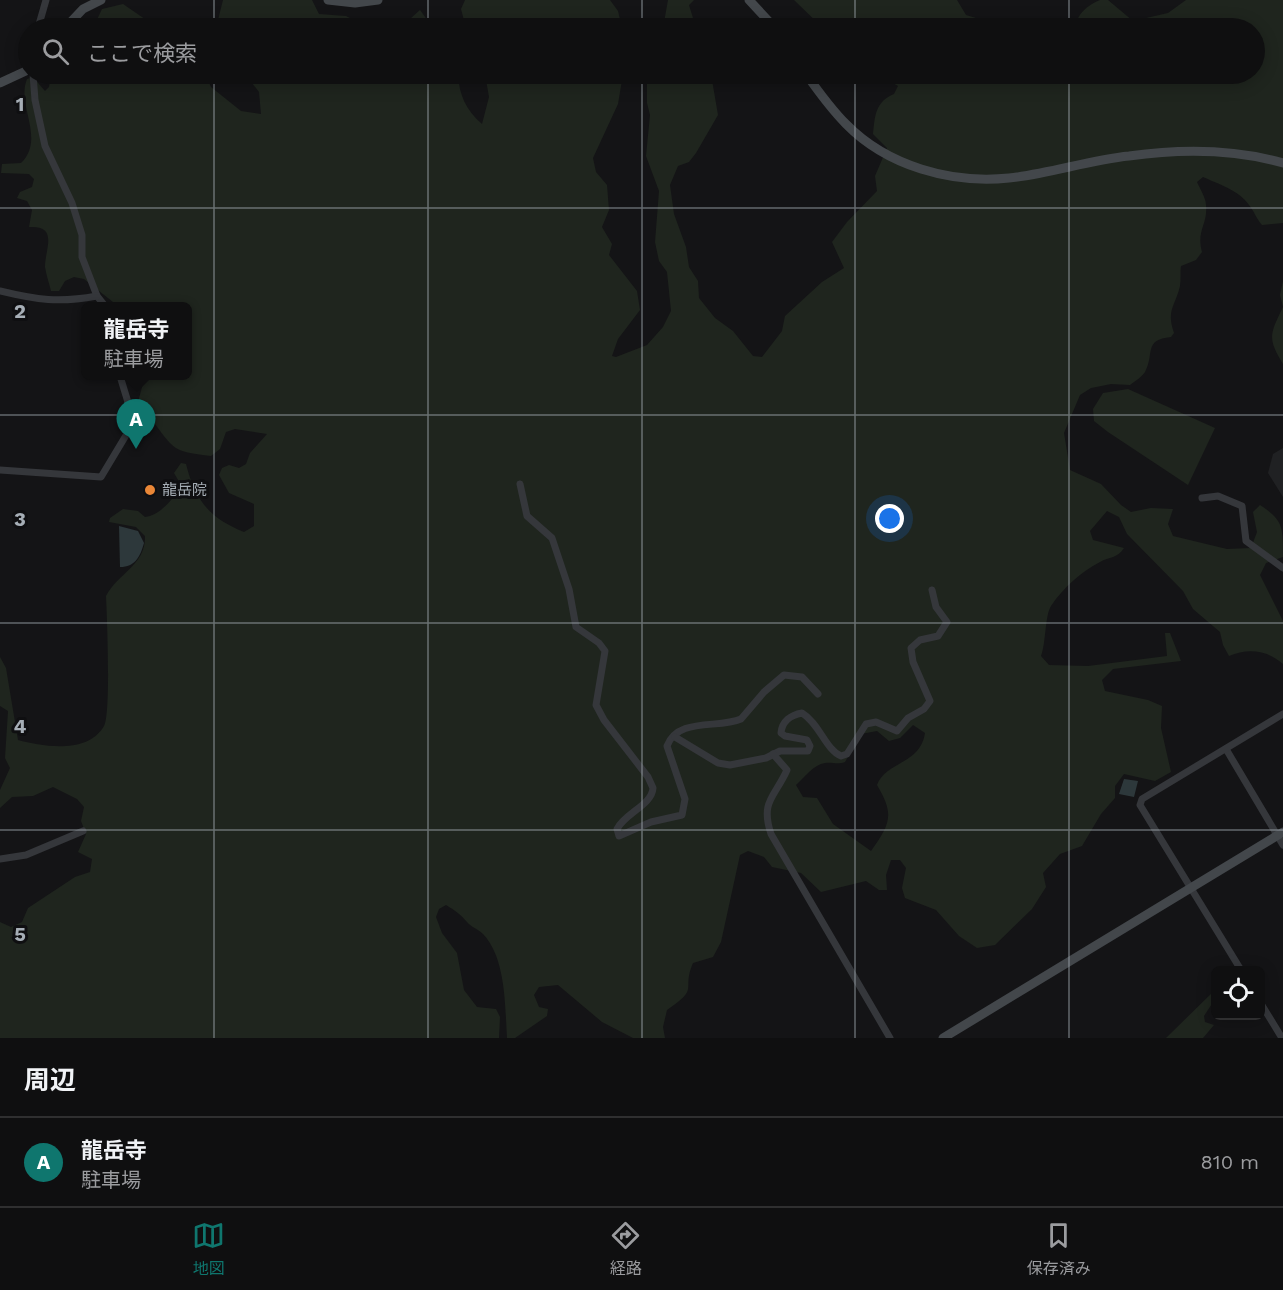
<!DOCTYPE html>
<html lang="ja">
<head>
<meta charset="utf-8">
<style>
  body { margin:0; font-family:"Work Sans","Noto Sans JP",sans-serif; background:#1d1d1e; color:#f1f3f6 }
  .controls { position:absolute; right:18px; bottom:18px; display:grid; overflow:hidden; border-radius:9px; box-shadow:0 3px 15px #0003 }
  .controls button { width:54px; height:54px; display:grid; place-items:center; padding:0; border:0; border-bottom:2px solid #2f2f30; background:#0f0f10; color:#f1f3f6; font:30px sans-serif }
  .you { position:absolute; left:890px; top:519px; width:21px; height:21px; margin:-15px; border:4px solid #fff; border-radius:50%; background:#1a73e8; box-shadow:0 0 0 9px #1a73e833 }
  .badge { display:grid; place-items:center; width:39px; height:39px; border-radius:50%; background:#0f766e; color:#fff; font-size:20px; font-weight:700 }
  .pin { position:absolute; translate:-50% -50px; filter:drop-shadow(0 2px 3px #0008) }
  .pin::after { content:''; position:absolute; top:32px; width:21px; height:18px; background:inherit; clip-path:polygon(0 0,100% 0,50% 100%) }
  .popup { position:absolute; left:81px; top:302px; width:111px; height:78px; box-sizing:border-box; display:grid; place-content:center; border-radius:9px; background:#0f0f10; filter:drop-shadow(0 2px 4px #0005); font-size:20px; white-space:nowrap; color:#9b9c9f }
  .popup b { font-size:22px; color:#f1f3f6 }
  .popup::after { content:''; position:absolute; left:50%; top:100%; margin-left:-12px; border:12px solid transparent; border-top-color:#0f0f10 }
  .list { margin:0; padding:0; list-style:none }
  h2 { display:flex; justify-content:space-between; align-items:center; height:78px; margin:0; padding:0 24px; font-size:26px }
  h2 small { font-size:20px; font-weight:400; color:#9b9c9f }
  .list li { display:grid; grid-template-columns:39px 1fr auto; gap:18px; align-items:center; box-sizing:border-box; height:90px; padding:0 24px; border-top:2px solid #2f2f30 }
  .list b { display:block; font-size:22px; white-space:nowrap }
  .list p { margin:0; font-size:20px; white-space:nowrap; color:#9b9c9f }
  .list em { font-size:20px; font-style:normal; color:#9b9c9f }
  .icon { flex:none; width:33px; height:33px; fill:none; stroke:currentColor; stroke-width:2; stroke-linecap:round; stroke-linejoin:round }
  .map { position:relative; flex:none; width:1283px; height:1038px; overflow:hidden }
  .search { position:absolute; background:#0f0f10; box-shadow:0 3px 15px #0003; left:18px; right:18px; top:18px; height:66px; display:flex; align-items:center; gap:15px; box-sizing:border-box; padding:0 21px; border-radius:33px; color:#9b9c9f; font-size:22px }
  .sheet { height:168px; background:#0f0f10 }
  nav { display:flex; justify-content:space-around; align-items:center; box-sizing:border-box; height:84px; border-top:2px solid #2f2f30; background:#0f0f10; font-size:16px; color:#9b9c9f }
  nav a { display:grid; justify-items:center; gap:3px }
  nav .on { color:#0f766e }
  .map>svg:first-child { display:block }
</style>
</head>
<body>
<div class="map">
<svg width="1283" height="1038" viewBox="0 0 1283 1038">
  <rect width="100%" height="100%" fill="#141416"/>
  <polygon fill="#202123" points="1283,448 1283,497 1268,473 1273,454"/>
  <g fill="#1f251e" fill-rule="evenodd">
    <polygon points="223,0 312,0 319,14 346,16 369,28 216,28"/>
    <polygon points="465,0 610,0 618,11 622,28 466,28 461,9"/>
    <polygon points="668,0 694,0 689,5 696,28 663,28"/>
    <polygon points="794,0 957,0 966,15 1009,28 823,28"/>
    <path d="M1100 0H1108L1133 21 1168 13 1186 0H1283V223L1262 225C1256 218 1254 211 1249 205 1239 190 1218 184 1203 177L1197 182C1200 189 1206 198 1206 205 1208 225 1196 230 1202 252L1196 260 1181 266C1180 272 1181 279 1180 286 1175 307 1166 310 1174 333L1171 337C1143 340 1155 353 1145 372 1142 377 1135 381 1130 385L1111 384 1091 388 1080 395 1064 433 1070 470 1101 484 1121 505 1131 512 1151 508 1173 509 1168 524 1173 536 1227 549 1251 548 1257 532 1253 512 1260 505C1283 520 1283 526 1283 557L1266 563 1260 575 1283 621V664C1267 650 1248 648 1229 656L1223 645 1220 632 1193 609 1183 591 1127 534 1119 517 1107 511 1090 531 1093 540 1124 548C1118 558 1109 557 1100 562 1081 572 1063 588 1051 606 1045 615 1046 643 1041 656L1049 665 1088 666 1167 656 1165 633H1170L1181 661 1113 669 1102 680 1105 691 1148 700 1162 706 1161 728 1171 772 1155 781 1124 774 1115 786V798L1101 814 1082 846 1060 854 1043 873 1046 887 1032 909 995 945 977 948 959 936 936 910 905 898 902 888 906 868 900 860H891L886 875 887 890H879L866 881 821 892 801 873 772 867 764 857 748 851 740 855 721 942 713 957 693 963C681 991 701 987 667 1010L663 1027 665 1038H633L602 1022 558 985 539 987 534 995 539 1007 548 1009 547 1016 515 1038H507C505 1006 506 958 483 934 478 929 471 927 467 922 460 914 456 911 446 905L439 909 436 917 442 933 457 953 464 990 477 1007 496 1009 500 1017 499 1038H0V922L11 927 22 922 28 908 75 877 90 872 92 859 78 852 86 834 81 821 84 807 77 799 53 787 33 796 12 797 0 808V790L10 768 5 758 8 711 0 706V657L6 668 18 740C44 747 88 754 104 726 111 714 107 616 106 596 118 573 146 565 145 536L136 527 109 522 110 518 123 509 138 511 145 517C161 515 174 498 181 485L174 473 181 463 186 464C195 500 209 518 244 532L254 526V504L229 493 219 475 222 468 229 465 239 468 246 464 250 453 267 434 235 429 226 432 220 449 211 456C176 451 176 453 155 424 149 415 144 414 138 402L145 376H187V306H118L84 279 74 277 65 281 59 291H51C49 283 46 274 45 267 45 249 59 225 29 227L32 210 27 201 17 198 20 192 32 187 34 179 29 174 1 173 2 164 21 163C46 138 16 106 27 79L33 77 45 91 49 87 51 74H205L211 87 241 111 261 114 259 92 245 74H458C459 95 466 110 482 124L489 97 485 74H623L618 104 593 158 596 172 607 185 609 210 602 227 612 244 609 255 637 291 640 310 618 339 612 356 616 357 647 345 663 327 671 311 667 272 659 261 655 242 659 191 646 156 650 115 647 103V74H711L718 115 696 153 689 162 678 166 670 185 674 214 686 247 689 267 698 281 699 298 715 318 733 331 753 356 762 357 782 331 785 316 822 282 844 268 832 242 847 222 877 191 875 176 887 148 873 134C875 116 875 102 894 94L898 86 884 78 882 74H1254V28H1076C1076 14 1088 5 1100 0ZM913 725 925 733C920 765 886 761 877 785 895 815 890 824 871 851L833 824 817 798 803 797 796 785C804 778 814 764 825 763 833 762 837 765 845 762L861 734 877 731 889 741 900 738Z"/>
    <polygon points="123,4 155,26 158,28 93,28 102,9"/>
    <polygon points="420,10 433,28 400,28"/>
    <path d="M1283 281V364C1267 338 1270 334 1283 307L1280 295Z"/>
    <polygon points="1128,389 1215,428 1188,485 1108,432 1094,421 1093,409 1103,393"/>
    <polygon points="1215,990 1215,999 1204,1016 1205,1022 1214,1025 1203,1038 1166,1038"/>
  </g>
  <g fill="#2d383b">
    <path d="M119 526 138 531 144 543C140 557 135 567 120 567Z"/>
    <polygon points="1124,779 1138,781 1134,797 1119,794"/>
  </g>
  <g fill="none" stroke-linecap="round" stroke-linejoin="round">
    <g stroke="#35373b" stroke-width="7">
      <polyline points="38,28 46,0"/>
      <polyline points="33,74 35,100 45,146 72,203 82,235 82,257 97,296 105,306"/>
      <path d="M0 291C37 300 59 303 97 296"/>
      <polyline points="0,470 101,477 134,422 120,376"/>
      <path d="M520 484 527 516 552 538 569 589 576 627 599 643 605 651 596 705 604 720 648 777 653 788C652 805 625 813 617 829L619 836 651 822 682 815 685 799 667 746C678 717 718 729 741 719L764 692 784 675 802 677 818 694"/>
      <polyline points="1202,498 1218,496 1242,506 1246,541 1283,568"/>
      <path d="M675 737 718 763 730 765 766 758 780 751H808L810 746 807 740 785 736 781 733C782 721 791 715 802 713 819 723 826 750 841 756L847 754 866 724 876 722 897 731 908 718 924 709 930 701 913 662 911 648 920 640 938 636 947 622 936 607 932 590"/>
      <polyline points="1226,749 1283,845"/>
      <path d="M773 754 787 770C775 797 760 801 771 834L890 1038"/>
      <polyline points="0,859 26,855 83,831"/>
      <polyline points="1241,970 1140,805 1142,799 1283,714"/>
      <polyline points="1260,1002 1282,1038"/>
    </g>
    <g stroke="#43474b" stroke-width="9">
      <polyline points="328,0 355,3 378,0"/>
      <polyline points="749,0 775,28"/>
      <polyline points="65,28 83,9 101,0"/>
      <path d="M806 74C818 91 831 109 846 124 887 166 951 184 1009 178 1049 174 1089 160 1129 156 1179 149 1234 149 1283 163"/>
      <polyline points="0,83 28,70"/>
      <polyline points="943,1038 1283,832"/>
    </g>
  </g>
  <path fill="none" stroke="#a6aeb6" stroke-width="1.5" stroke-opacity="0.55" d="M214 0V28M428 0V28M642 0V28M855 0V28M1069 0V28M214 74V1038M428 74V1038M642 74V1038M855 74V1038M1069 74V1038M0 208H1283M0 415H1283M0 623H1283M0 830H1283"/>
  <circle fill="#ea8737" stroke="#0f0f11" stroke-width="2" cx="150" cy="490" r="6"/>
  <g text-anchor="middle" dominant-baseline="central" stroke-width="6" stroke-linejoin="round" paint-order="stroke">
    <g font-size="15" fill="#a6aeb6" stroke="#0f0f11" text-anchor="start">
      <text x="162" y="490">龍岳院</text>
    </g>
  </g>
  <g font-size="20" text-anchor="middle" font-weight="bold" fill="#a6aeb6" stroke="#0f0f11" stroke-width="6" stroke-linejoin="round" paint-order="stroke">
    <text x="20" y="111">1</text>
    <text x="20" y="318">2</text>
    <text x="20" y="526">3</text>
    <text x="20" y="733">4</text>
    <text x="20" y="941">5</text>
  </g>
</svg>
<div class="controls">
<button><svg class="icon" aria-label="locate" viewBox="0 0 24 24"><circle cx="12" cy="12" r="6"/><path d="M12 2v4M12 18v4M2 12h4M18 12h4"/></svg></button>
</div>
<div class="you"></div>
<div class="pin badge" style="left:136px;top:449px">A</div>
<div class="popup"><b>龍岳寺</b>駐車場</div>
<div class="search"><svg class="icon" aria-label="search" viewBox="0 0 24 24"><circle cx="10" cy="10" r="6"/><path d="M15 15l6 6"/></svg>ここで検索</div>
</div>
<section class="sheet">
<h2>周辺<small></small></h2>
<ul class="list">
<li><span class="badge">A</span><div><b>龍岳寺</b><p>駐車場</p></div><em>810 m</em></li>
</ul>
</section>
<nav>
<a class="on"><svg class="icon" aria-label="map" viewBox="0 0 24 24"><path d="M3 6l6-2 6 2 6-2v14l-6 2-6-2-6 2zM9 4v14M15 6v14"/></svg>地図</a>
<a><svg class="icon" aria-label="directions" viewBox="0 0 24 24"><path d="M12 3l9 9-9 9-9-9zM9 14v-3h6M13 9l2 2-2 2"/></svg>経路</a>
<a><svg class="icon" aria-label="saved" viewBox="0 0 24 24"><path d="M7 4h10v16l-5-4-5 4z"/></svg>保存済み</a>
</nav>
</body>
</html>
